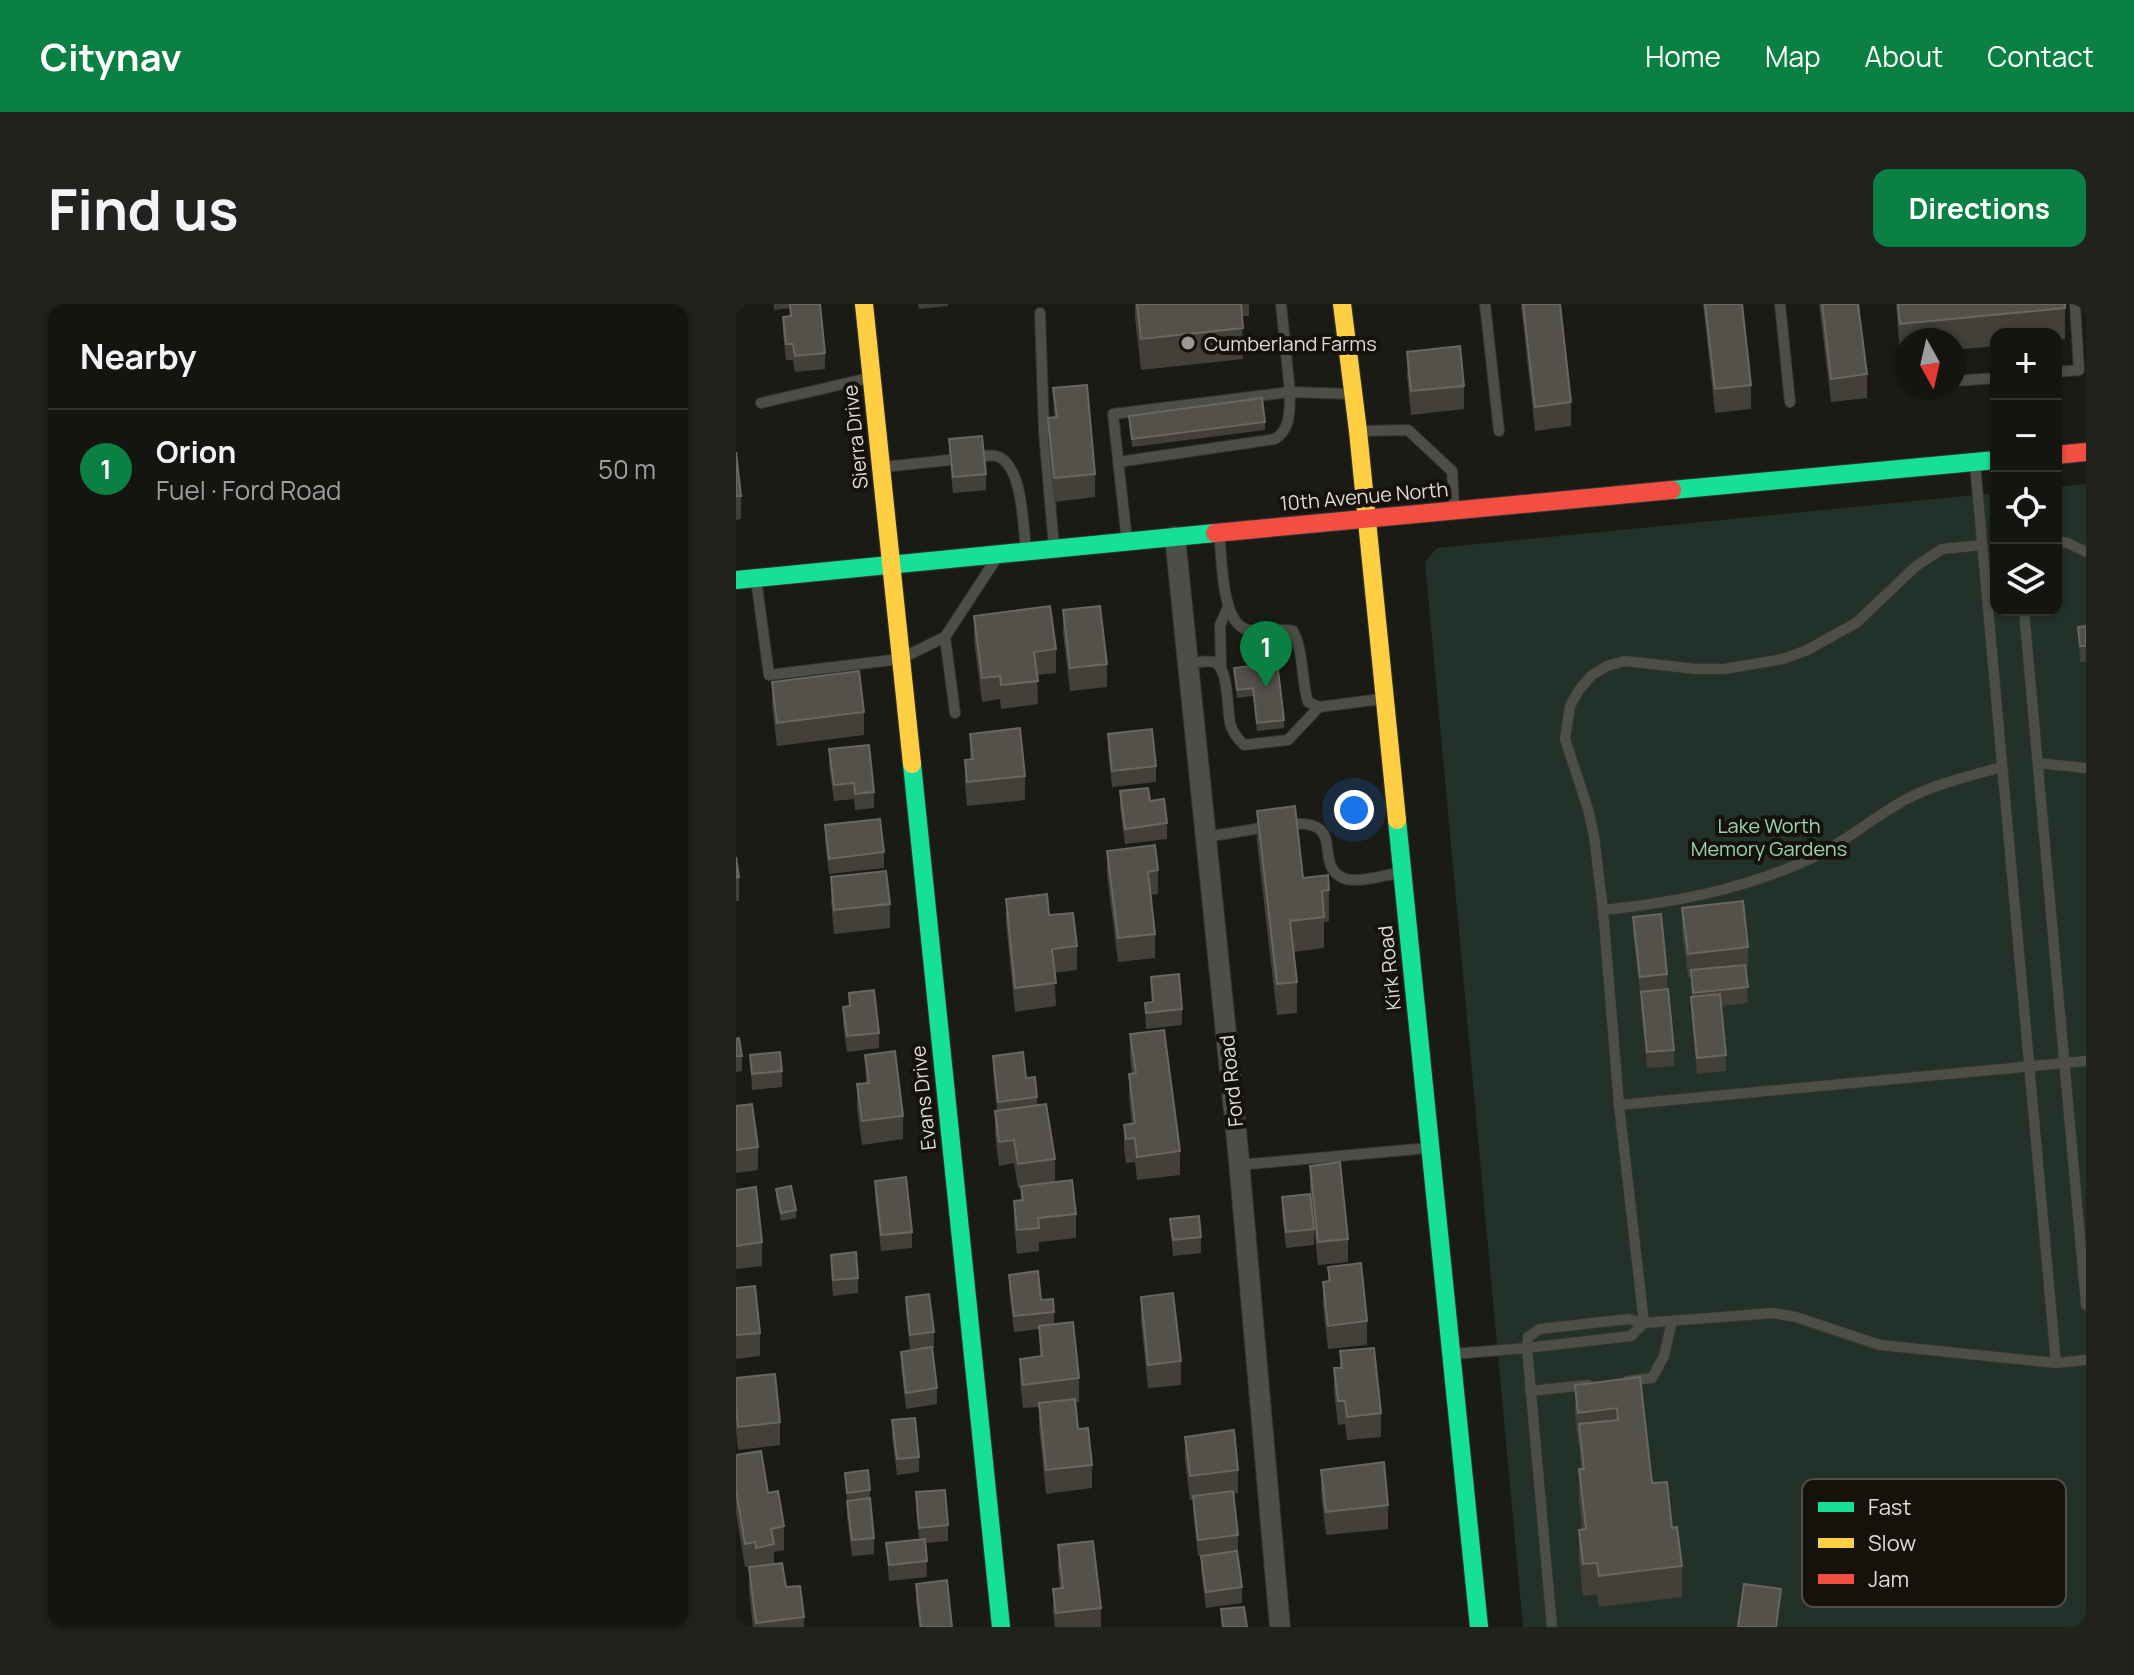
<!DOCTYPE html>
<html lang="en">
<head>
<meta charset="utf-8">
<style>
  body { margin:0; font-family:Manrope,sans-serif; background:#21211e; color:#f1f3f6 }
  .controls { position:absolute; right:24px; top:24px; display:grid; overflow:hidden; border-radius:16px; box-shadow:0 2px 6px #0004 }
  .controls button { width:72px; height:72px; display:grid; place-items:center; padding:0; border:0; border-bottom:2px solid #333330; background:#141410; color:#f1f3f6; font:40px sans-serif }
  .compass { position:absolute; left:1158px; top:24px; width:72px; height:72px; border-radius:50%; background:#141410; box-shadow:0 2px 6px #0004; rotate:172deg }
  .you { position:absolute; left:618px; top:506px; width:28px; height:28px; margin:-20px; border:6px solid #fff; border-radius:50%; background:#1a73e8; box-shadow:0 0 0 12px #1a73e833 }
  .badge { display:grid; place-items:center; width:52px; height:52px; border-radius:50%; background:#0b8043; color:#fff; font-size:26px; font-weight:700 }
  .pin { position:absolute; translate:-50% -66px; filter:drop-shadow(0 2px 4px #0008) }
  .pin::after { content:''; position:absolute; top:42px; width:28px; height:24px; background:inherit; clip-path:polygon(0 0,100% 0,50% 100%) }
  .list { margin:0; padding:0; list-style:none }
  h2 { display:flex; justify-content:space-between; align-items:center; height:104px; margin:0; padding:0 32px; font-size:34px }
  h2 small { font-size:26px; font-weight:400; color:#9d9e9f }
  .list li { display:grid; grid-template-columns:52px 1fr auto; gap:24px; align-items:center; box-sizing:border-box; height:120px; padding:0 32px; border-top:2px solid #333330 }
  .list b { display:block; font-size:30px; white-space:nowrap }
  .list p { margin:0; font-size:26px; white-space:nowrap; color:#9d9e9f }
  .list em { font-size:26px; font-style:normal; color:#9d9e9f }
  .icon { flex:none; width:44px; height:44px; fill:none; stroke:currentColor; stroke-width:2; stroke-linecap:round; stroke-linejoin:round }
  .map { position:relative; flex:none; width:1350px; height:1323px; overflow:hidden; border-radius:16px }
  header { display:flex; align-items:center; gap:48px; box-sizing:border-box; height:112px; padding:0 40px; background:#0b8043; color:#fff }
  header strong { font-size:38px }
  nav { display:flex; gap:44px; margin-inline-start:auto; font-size:28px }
  .intro { display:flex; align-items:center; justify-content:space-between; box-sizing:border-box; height:192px; padding:0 48px }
  h1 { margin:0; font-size:56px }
  .button { padding:20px 36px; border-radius:16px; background:#0b8043; color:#fff; font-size:28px; font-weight:700 }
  main { display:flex; gap:48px; padding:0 48px }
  aside { flex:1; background:#141410; border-radius:16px; box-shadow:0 2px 6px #0004 }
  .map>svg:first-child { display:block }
</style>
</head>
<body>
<header>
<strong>Citynav</strong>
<nav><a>Home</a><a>Map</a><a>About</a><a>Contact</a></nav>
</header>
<div class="intro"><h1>Find us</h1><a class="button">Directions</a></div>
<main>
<aside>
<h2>Nearby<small></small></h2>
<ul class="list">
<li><span class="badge">1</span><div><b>Orion</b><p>Fuel · Ford Road</p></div><em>50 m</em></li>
</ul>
</aside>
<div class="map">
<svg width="1350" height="1323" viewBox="0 0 1350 1323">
  <rect width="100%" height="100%" fill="#1b1b16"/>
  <polygon fill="#223129" points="1350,180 1350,1323 787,1323 689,258 701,244 1260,189 1260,306 1320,306 1320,183"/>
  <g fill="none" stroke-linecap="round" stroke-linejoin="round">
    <g stroke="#343431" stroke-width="12">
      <g id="lane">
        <polyline points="545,0 554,88 616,90"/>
        <polyline points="749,0 763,127"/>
        <polyline points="1044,0 1054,98"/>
        <polyline points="304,9 308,128 318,243"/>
        <polyline points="1320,68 1343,66 1339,0"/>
        <polyline points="1218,77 1260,74"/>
        <polyline points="25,99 133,74"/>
        <polyline points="624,127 672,126 716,167 718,202"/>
        <path d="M247 152C251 152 255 151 260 152 287 159 287 223 290 245"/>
        <path d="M382 158 539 135C556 124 553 106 554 88L377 110 391 237"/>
        <polyline points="1239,160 1320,1059"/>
        <polyline points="148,163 213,156"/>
        <path d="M483 228C486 252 485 312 507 324 522 332 541 322 557 327 568 348 565 375 572 398L583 403 645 395"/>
        <polyline points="1320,237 1332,239 1350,248"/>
        <polyline points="20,275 33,371 164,355 209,333 260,255"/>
        <polyline points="1288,306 1350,1001"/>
        <polyline points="209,333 219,409"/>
        <path d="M452 359C459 359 471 356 478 358 493 363 491 405 494 419 496 428 501 434 508 441L552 436 583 403"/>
        <polyline points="485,362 484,321 492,303"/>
        <polyline points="1302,459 1350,464"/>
        <path d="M547 521C615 511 575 560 607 574 621 580 648 571 663 569"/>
        <polyline points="470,533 531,523"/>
        <path d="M867 606C941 598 1005 586 1074 555 1104 541 1129 520 1157 503 1189 482 1230 473 1266 463"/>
        <polyline points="1350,757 883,801 908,1019 1037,1009 1060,1013 1144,1041 1320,1059 1350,1056"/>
        <polyline points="883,801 867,606 858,532 852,505 829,435 834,402 843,386 856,371 871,362 889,357 960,365 988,365 1047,355 1071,346 1120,319 1180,262 1206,245 1246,241"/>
        <polyline points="503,861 692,844"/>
        <polygon points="892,1015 908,1019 895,1032 791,1044 792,1033 804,1025"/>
        <polyline points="717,1050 791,1044 816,1323"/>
        <polyline points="891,1077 916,1074 928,1052 936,1017"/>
        <polyline points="794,1087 852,1081"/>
      </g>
    </g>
    <g stroke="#343431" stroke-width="22">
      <polyline id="street" points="439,233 502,846 544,1323"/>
    </g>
    <g stroke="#343431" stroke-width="20">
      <g id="fast">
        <polyline points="936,186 1260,156"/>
        <polyline points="0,276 479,229"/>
        <polyline points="176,460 265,1323"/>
        <polyline points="661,516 743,1323"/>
      </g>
    </g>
    <g stroke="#343431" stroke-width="20">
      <g id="slow">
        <polyline points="128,0 176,460"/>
        <polyline points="606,0 622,127 661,516"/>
      </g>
    </g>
    <g stroke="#343431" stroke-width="20">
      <g id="jam">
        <polyline points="1320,151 1350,148"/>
        <polyline points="479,229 936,186"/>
      </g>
    </g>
    <use href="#lane" stroke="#4e4e49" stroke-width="10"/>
    <use href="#street" stroke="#4e4e49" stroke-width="20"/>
    <use href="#fast" stroke="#16e098" stroke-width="18"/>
    <use href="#slow" stroke="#ffcf43" stroke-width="18"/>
    <use href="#jam" stroke="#f24e42" stroke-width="18"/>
  </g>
  <g fill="#424039">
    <polygon points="38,0 85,0 84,1 89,49 89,65 59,68 57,56 50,56 47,29 47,13 54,12 54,4 38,6"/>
    <polygon points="182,0 212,0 212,2 183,5"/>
    <polygon points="399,0 513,0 513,12 506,12 507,55 405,66 399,14"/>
    <polygon points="785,0 824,0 835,98 835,122 799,127"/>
    <polygon points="967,0 1006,0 1015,81 1015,105 979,109"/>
    <polygon points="1083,0 1122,0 1131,70 1131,94 1095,98"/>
    <polygon points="1160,0 1329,0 1329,35 1320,36 1320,30 1260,30 1260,42 1218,46 1218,36 1170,36 1170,50 1164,51"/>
    <polygon points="671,48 728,82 728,105 675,111 671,71"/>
    <polygon points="317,84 359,170 359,193 318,198 312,138 312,114 318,114"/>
    <polygon points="393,112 529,118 529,126 396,143"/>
    <polygon points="213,135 250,170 250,186 217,189 213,151"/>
    <polygon points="0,148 5,192 5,215 0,216"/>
    <polygon points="327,306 371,360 371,383 334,387 327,329"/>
    <polygon points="1350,307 1350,358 1344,358 1342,323 1350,322"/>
    <polygon points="238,312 320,345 320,369 301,371 302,400 265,405 264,395 246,398 238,336"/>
    <polygon points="512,335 548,416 548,424 521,427 517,392 501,394 498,364 514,362"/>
    <polygon points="36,378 128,408 128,431 41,442 36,401"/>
    <polygon points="234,430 289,472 289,496 231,502 229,480 229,456 234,455"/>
    <polygon points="372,430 420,462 420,478 376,483 372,446"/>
    <polygon points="93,445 138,488 138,504 119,506 118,495 98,497 93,461"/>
    <polygon points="384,487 414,497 431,519 431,535 389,540 384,503"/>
    <polygon points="521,507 567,574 593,586 593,617 588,618 588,644 558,648 561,678 561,709 541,711 521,538"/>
    <polygon points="89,521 148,548 148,564 93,570 89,537"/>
    <polygon points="371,547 422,566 422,590 414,591 419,630 419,654 382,658 371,571"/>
    <polygon points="0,553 3,573 3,597 0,597"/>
    <polygon points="95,573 154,600 154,624 98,630 95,597"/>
    <polygon points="270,595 313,611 341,642 341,666 318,669 320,702 279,708 270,619"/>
    <polygon points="946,604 1012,643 1012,666 1010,666 1012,699 985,702 990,751 990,767 961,770 955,708 956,692 955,673 952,673 946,628"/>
    <polygon points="897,613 931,670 931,685 938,746 938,762 911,764 905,704 905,689 904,689 897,629"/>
    <polygon points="415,673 446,705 446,721 410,725 409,699 416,698"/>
    <polygon points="113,689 143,729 143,744 111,748 107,719 107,703 113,702"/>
    <polygon points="394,730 444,847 444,871 401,876 399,858 390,859 388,844 388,821 396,820 393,794 393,770 396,770 394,754"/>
    <polygon points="0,735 6,752 6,767 0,768"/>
    <polygon points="14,751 46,767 46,783 16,786"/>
    <polygon points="129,751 167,812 167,835 126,841 121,804 121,780 130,779"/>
    <polygon points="257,752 290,774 301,793 301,801 319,855 319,878 340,910 340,934 303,938 303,947 281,950 278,921 278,897 285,896 285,883 282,884 278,859 263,862 259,831 259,807 261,807 257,768"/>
    <polygon points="0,802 22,843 22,866 0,869"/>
    <polygon points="574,862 612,935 612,958 582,961 574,885"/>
    <polygon points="139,877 176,928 176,944 145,947 139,892"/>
    <polygon points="40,885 60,906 60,914 45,917 40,893"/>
    <polygon points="0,886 26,938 26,962 0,965"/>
    <polygon points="546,893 578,925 578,941 550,944 546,909"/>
    <polygon points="434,915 465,933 465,949 437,952"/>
    <polygon points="95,951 122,974 122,989 97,992 95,967"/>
    <polygon points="592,963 631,1017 631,1041 592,1045 587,1002 587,978 592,977"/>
    <polygon points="273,971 318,1008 318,1021 343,1074 343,1098 339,1098 342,1125 356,1161 356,1184 310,1190 303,1123 303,1103 287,1104 284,1078 284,1055 304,1052 303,1025 278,1028 273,986"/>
    <polygon points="0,984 24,1029 24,1052 0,1055"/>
    <polygon points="170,993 198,1028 198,1044 196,1044 201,1084 201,1100 170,1105 165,1063 165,1048 174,1046 170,1009"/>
    <polygon points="405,993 445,1057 445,1081 412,1084 405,1017"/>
    <polygon points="604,1047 645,1109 645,1133 611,1136 609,1120 602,1121 598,1088 598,1064 604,1064"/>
    <polygon points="904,1073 916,1179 936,1224 946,1262 946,1293 863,1303 861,1290 847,1292 843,1257 843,1226 846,1226 843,1196 843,1165 845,1165 843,1140 842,1140 839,1112 839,1081"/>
    <polygon points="0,1074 44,1118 44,1141 2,1146 0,1126"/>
    <polygon points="156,1116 183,1153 183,1168 161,1171 156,1132"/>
    <polygon points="449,1133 502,1166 502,1189 498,1190 502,1231 502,1247 501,1247 506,1283 506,1299 470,1304 465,1268 465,1252 497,1247 462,1252 457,1208 457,1195 454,1196 449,1156"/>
    <polygon points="0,1151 32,1189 48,1222 48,1246 38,1248 38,1260 50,1283 68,1313 68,1323 17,1323 13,1287 13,1263 19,1262 9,1263 0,1209"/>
    <polygon points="585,1166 652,1201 652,1225 590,1231 585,1189"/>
    <polygon points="109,1169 134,1186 134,1194 111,1197"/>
    <polygon points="180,1188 212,1221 212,1237 190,1239 191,1273 153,1277 150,1239 183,1235 180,1204"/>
    <polygon points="111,1197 138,1234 138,1250 116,1252 111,1213"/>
    <polygon points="322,1241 365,1304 365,1323 319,1323 317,1309 317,1285 324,1284 322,1265"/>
    <polygon points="180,1280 216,1323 183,1323 180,1296"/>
  </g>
  <polygon fill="#2b2a24" points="1045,1285 1045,1301 1042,1323 1040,1323"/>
  <g fill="#53514a" stroke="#686760" stroke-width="2">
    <polygon points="54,0 84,0 89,49 59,52 57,40 50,40 47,13 55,12"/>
    <polygon points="401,0 505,0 507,24 405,35"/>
    <polygon points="787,0 824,0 835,98 799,103"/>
    <polygon points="969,0 1006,0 1015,81 979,85"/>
    <polygon points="1086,0 1122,0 1131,70 1095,75"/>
    <polygon points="1162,0 1329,0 1329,4 1164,20"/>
    <polygon points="724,42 728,82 675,87 671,48"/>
    <polygon points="351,81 359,170 318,174 312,114 321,113 317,84"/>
    <polygon points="526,94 529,118 396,135 393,112"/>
    <polygon points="246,132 250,170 217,173 213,135"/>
    <polygon points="0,148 5,192 0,192"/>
    <polygon points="314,302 320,345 298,348 302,377 265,381 264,372 246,374 238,312"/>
    <polygon points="364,302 371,360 334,364 327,306"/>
    <polygon points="1350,322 1350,342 1344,342 1342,323"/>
    <polygon points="538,332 548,416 521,419 517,384 501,386 498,364 515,362 512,335"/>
    <polygon points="123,367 128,408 41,419 36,378"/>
    <polygon points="284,424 289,472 231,478 229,456 237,455 234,430"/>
    <polygon points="416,425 420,462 376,467 372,430"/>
    <polygon points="133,441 138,488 119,490 118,479 98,481 93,445"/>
    <polygon points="412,484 414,497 428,495 431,519 389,525 384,487"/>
    <polygon points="559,502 567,574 592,571 593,586 586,587 588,613 554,617 561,678 541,680 521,507"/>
    <polygon points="144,515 148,548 93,555 89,521"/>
    <polygon points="419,541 422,566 412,568 419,630 382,634 371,547"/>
    <polygon points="0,553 3,573 0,574"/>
    <polygon points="150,567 154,600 98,606 95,573"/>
    <polygon points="311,590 313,611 337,609 341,642 316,645 320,679 279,684 270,595"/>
    <polygon points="1007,597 1012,643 952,650 946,604"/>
    <polygon points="925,610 931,670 904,673 897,613"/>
    <polygon points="1009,661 1012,683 957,689 955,666"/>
    <polygon points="443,670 446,705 410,709 409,699 417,698 415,673"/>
    <polygon points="932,685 938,746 911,748 905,688"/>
    <polygon points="138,686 143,729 111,732 107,703 114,702 113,689"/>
    <polygon points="984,690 990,751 961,754 955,693"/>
    <polygon points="428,726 444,847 401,853 399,834 390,835 388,821 399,819 393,770 400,769 394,730"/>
    <polygon points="3,734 6,752 0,752 0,735"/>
    <polygon points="159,747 167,812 126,817 121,780 133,779 129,751"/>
    <polygon points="44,748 46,767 16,770 14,751"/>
    <polygon points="287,748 290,774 299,773 301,793 262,798 257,752"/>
    <polygon points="16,800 22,843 0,846 0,802"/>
    <polygon points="310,800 319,855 282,860 278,836 263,838 259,807"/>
    <polygon points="604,858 612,935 582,938 574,862"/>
    <polygon points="170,873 176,928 145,931 139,877"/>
    <polygon points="336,876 340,910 302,914 303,924 281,926 278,897 287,896 285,882"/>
    <polygon points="55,882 60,906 45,909 40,885"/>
    <polygon points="20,883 26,938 0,942 0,886"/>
    <polygon points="574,890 578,925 550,928 546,893"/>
    <polygon points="463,912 465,933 437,936 434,915"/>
    <polygon points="120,948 122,974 97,976 95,951"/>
    <polygon points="625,959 631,1017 592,1022 587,978 594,977 592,963"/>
    <polygon points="302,967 305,996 317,995 318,1008 278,1012 273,971"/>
    <polygon points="19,982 24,1029 0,1031 0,984"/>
    <polygon points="437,989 445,1057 412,1061 405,993"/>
    <polygon points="193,990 198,1028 174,1031 170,993"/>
    <polygon points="337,1018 343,1074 287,1081 284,1055 306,1052 303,1022"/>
    <polygon points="196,1043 201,1084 170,1089 165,1048"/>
    <polygon points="638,1044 645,1109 611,1113 609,1097 602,1097 598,1064 606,1064 604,1047"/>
    <polygon points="39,1070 44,1118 2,1123 0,1102 0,1074"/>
    <polygon points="904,1073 916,1179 931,1178 936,1224 941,1223 946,1262 863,1272 861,1259 847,1260 843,1226 850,1225 843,1165 848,1165 843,1120 882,1116 881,1104 842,1109 839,1081"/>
    <polygon points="339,1095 342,1125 352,1124 356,1161 310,1166 303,1099"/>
    <polygon points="179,1114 183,1153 161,1155 156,1116"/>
    <polygon points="498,1126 502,1166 454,1172 449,1133"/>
    <polygon points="25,1147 32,1189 42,1187 48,1222 35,1225 38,1240 20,1244 19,1238 9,1240 0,1186 0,1151"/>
    <polygon points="648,1158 652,1201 590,1208 585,1166"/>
    <polygon points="132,1166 134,1186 111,1189 109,1169"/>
    <polygon points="209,1186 212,1221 183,1224 180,1188"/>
    <polygon points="497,1187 502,1231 462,1236 457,1192"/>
    <polygon points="134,1194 138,1234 116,1236 111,1197"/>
    <polygon points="189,1235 191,1257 153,1261 150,1239"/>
    <polygon points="357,1237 365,1304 320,1309 317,1285 327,1284 322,1241"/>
    <polygon points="501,1247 506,1283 470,1288 465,1252"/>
    <polygon points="46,1259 50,1283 64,1282 68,1313 20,1319 13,1263"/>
    <polygon points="211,1276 216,1323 185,1323 180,1280"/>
    <polygon points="1008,1280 1045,1285 1040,1323 1002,1323"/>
    <polygon points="508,1303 511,1323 487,1323 485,1305"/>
  </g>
  <circle fill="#9a9993" stroke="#15120b" stroke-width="3" cx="452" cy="39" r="8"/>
  <g text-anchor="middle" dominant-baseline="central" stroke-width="8" stroke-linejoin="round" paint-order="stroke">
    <g font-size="20" fill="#deddd7" stroke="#15120b" text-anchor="start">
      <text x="468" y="39">Cumberland Farms</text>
    </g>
    <g font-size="20" fill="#deddd7" stroke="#15120b">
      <text transform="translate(119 133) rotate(-96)">Sierra Drive</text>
      <text transform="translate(628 192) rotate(-5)">10th Avenue North</text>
      <text transform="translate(653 664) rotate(-96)">Kirk Road</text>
      <text transform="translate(495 777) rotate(-96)">Ford Road</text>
      <text transform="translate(187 794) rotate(-96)">Evans Drive</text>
    </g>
    <g font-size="20" fill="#9bd2b5" stroke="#15120b">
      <text x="1033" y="521">Lake Worth<tspan x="1033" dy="23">Memory Gardens</tspan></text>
    </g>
  </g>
  <rect x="1066" y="1175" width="264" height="128" rx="12" fill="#15120b" stroke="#514f48" stroke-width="2"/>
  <rect x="1082" y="1198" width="36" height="10" fill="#16e098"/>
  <rect x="1082" y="1234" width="36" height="10" fill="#ffcf43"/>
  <rect x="1082" y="1270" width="36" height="10" fill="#f24e42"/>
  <g font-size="22" fill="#deddd7">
    <text x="1132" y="1211">Fast</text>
    <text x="1132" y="1247">Slow</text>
    <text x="1132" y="1283">Jam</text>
  </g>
</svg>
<div class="controls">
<button>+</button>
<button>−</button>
<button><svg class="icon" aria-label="locate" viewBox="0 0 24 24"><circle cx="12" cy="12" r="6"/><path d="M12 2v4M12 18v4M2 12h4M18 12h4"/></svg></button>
<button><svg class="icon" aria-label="layers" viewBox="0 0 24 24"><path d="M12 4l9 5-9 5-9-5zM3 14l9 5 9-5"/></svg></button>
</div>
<svg class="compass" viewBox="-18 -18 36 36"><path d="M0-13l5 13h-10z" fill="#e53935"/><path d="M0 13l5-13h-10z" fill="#9d9e9f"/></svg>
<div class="you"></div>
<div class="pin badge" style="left:530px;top:383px">1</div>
</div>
</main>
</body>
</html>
